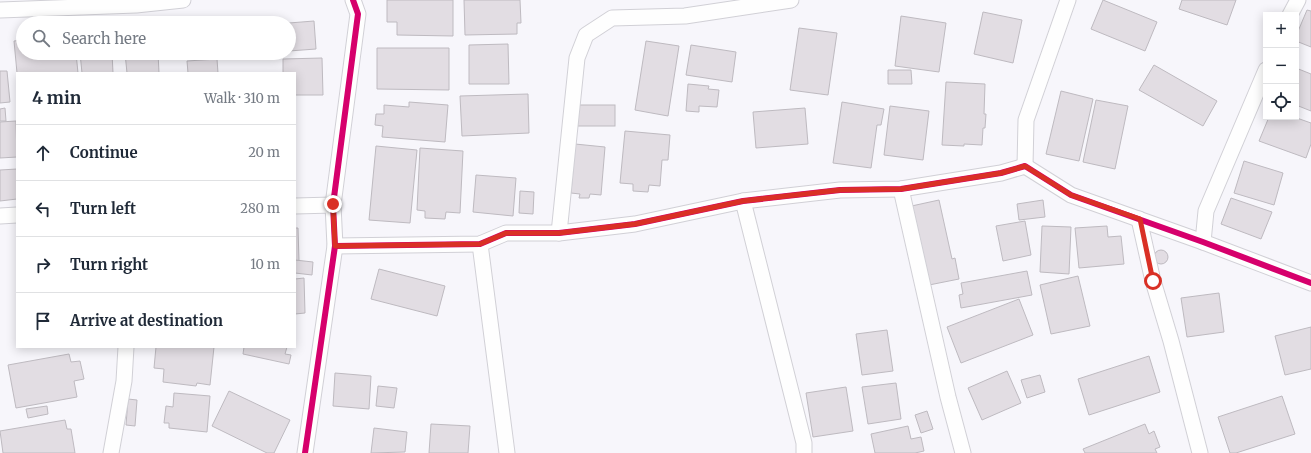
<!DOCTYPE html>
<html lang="en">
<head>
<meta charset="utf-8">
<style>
  body { margin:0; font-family:Merriweather,serif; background:#f6f6f7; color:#1f2937 }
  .controls { position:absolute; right:12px; top:12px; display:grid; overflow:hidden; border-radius:0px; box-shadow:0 2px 10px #0003 }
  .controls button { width:36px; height:36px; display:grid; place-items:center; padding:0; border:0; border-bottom:1px solid #e0e1e3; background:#fff; color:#1f2937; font:20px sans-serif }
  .stop { position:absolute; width:12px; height:12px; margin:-9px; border:3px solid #d93025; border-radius:50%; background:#fff }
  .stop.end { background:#d93025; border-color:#fff; box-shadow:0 1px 4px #0008 }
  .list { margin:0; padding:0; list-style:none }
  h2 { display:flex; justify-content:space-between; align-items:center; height:52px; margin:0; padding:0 16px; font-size:17px }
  h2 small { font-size:13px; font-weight:400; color:#747a83 }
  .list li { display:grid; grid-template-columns:26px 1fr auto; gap:12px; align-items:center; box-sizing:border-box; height:56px; padding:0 16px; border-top:1px solid #e0e1e3 }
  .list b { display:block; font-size:15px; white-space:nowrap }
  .list em { font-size:13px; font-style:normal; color:#747a83 }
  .icon { flex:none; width:22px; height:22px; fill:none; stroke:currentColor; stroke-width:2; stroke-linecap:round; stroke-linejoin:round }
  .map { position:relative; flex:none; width:1311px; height:453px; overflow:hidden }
  .search { position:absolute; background:#fff; box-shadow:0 2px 10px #0003; left:16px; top:16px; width:280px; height:44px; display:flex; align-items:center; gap:10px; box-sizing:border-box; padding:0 14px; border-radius:22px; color:#747a83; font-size:15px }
  .panel { position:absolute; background:#fff; box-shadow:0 2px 10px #0003; left:16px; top:72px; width:280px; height:276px; border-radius:0px }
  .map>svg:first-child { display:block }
</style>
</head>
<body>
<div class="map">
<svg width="1311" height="453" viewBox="0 0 1311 453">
  <rect width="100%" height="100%" fill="#f7f6fb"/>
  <g fill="#e2dde3" stroke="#bebac0">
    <polygon points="387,0 453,0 453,36 397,35 397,22 387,22"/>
    <polygon points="464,0 520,0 521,23 517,23 517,34 465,35"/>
    <polygon points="1103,0 1157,22 1145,51 1091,29"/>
    <polygon points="1182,0 1236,0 1227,25 1179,9"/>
    <polygon points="1307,10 1311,11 1311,47 1296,41 1296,36"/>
    <polygon points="983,12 1022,20 1013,63 974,54"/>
    <polygon points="901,16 946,23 939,72 895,66"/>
    <polygon points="314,21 316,49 289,51 289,23"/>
    <polygon points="799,28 837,33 828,95 790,90"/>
    <polygon points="23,40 23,53 76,53 78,73 17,73 14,41"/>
    <polygon points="646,41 679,46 668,116 635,110"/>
    <polygon points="508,44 509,84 469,84 469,45"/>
    <polygon points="691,45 736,52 732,82 686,75"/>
    <polygon points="377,48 449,48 449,90 377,89"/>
    <polygon points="80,53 112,53 113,73 82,73"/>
    <polygon points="125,53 158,53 159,73 127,73"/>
    <polygon points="322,58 323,95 295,95 295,73 283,73 283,59"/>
    <polygon points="217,59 218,73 188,73 187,61"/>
    <polygon points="1154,65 1217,101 1203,126 1139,90"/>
    <polygon points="1296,68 1311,74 1311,111 1296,105"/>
    <polygon points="888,70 911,70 912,84 888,84"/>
    <polygon points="0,71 7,71 10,102 0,103"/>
    <polygon points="946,82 985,84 984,114 986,114 985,128 983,128 982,145 964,144 964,146 942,145"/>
    <polygon points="688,84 709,86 708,89 719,90 717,107 699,106 699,112 686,111"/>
    <polygon points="1061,91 1093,99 1079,161 1046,154"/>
    <polygon points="528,94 529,133 462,136 460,96"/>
    <polygon points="1096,100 1128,106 1115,169 1083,162"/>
    <polygon points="409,102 448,105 445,142 382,137 383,126 375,125 376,114 384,114 384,105 409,107"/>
    <polygon points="842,102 884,109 881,125 877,125 871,168 833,163"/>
    <rect x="574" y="105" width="41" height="21"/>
    <polygon points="890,106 929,111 923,160 884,155"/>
    <polygon points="5,108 6,121 0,121 0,109"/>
    <polygon points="805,108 808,144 756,148 753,112"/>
    <polygon points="1269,117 1294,117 1311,123 1311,144 1306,158 1259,141"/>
    <polygon points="16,121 17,157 0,158 0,122"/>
    <polygon points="625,131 670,135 668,160 662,160 660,186 649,185 648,192 633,191 633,184 620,183"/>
    <polygon points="575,144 605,147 601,195 590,194 589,198 579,198 580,194 571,193"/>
    <polygon points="376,146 417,150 410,223 369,220"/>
    <polygon points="420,148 463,151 460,213 446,212 445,219 425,218 425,211 417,210"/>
    <polygon points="1244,161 1283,173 1274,205 1234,193"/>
    <polygon points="17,169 17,199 0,201 0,170"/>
    <polygon points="476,175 516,178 513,216 473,212"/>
    <polygon points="520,191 534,192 533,214 519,213"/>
    <polygon points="1231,198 1272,212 1261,239 1221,224"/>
    <polygon points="939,200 952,259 955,258 959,279 924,286 907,207"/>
    <polygon points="1043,200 1045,217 1019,220 1017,204"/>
    <polygon points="1025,221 1031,255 1003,261 996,226"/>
    <polygon points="1042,226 1071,227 1069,274 1040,272"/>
    <polygon points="1107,226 1108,237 1121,236 1124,264 1079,268 1075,228"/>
    <polygon points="295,228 298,228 299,261 295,262"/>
    <circle cx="1161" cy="257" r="7"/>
    <polygon points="295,260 313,262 312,275 295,273"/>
    <polygon points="379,269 445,286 437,316 371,299"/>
    <polygon points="1027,271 1032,295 961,308 959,295 963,294 961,283"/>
    <polygon points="1078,276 1090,326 1051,334 1040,285"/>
    <polygon points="304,278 305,313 295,314 295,279"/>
    <polygon points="1219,293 1224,332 1187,337 1181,298"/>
    <polygon points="1019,299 1033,335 961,363 947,327"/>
    <polygon points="1311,327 1311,369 1285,375 1275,336"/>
    <polygon points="887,330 893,371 862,375 856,334"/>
    <polygon points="156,347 214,347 210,385 197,383 196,386 163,382 164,369 154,368"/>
    <polygon points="244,347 287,347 285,354 291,355 289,364 243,354"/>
    <polygon points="69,354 71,362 80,361 84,379 74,381 77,397 16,408 8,365"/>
    <polygon points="1149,356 1160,392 1089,415 1078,379"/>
    <polygon points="1007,371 1021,403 982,420 968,388"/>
    <polygon points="335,373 371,376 369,409 333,406"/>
    <polygon points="1040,375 1045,392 1027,398 1021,380"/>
    <polygon points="896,383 901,419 868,424 862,387"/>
    <polygon points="378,386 397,388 394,408 376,406"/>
    <polygon points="846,387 853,431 813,437 806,393"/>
    <polygon points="229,391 290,420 274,453 267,453 212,426"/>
    <polygon points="174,393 210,396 207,432 169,428 169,423 164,423 166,406 173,407"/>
    <polygon points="1282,396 1295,434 1236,453 1230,453 1218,417"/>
    <polygon points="128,399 137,400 135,426 126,425"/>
    <polygon points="47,406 48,414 28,418 26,409"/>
    <polygon points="927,411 933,429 921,433 915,415"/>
    <polygon points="65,420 67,429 71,429 75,453 3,453 0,431"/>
    <polygon points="431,424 470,426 468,453 429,453"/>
    <polygon points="1145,424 1149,434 1154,431 1160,447 1155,449 1157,453 1085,453 1083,449"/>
    <polygon points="908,426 911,439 921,437 924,451 915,453 875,453 871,434"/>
    <polygon points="374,428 407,432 405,452 371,453"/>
  </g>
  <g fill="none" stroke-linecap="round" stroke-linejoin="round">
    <g stroke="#d1d0d6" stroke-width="17">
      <g id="street">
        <polyline points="0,10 136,5 183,0"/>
        <polyline points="1290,15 1298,0"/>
        <polyline points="1025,166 1026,120 1068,0"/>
        <polyline points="901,189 948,397 963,453"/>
        <polyline points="743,201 804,443 804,453"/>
        <polyline points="295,206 333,205"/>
        <polyline points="0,216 17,215"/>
        <polyline points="1139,219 1153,281 1171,341 1200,453"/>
        <polyline points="559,233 577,58 586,35 612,18 685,16 791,0"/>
        <polyline points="1203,242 1206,211 1266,70"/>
        <polyline points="480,244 507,453"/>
        <polyline points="335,246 480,244 506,233 559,233 635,224 743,201 840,190 901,189 1001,173 1025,166 1071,195 1203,242 1311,283"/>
        <polyline points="111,453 124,381 126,347"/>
        <polyline points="305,453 335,246 333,205 358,14 353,0"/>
      </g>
    </g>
    <use href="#street" stroke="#fefefe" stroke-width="15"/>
    <g stroke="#fff" stroke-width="8">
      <g id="cycleway">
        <polyline points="335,246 480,244 506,233 559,233 635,224 743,201 840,190 901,189 1001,173 1025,166 1071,195 1203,242 1311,283"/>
        <polyline points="305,453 335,246 333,205 358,14 353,0"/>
      </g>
    </g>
    <use href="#cycleway" stroke="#d6006c" stroke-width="6"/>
  </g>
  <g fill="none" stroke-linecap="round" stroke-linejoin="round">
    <polyline stroke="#d93025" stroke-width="5" points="333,204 335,246 480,244 506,233 559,233 635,224 743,201 840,190 901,189 1001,173 1025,166 1071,195 1140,219 1153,281"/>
  </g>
</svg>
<div class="controls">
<button>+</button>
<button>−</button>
<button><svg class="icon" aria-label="locate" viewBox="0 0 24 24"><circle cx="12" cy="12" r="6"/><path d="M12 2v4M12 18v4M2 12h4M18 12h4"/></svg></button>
</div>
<div class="stop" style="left:1153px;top:281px"></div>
<div class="stop end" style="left:333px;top:204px"></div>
<div class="search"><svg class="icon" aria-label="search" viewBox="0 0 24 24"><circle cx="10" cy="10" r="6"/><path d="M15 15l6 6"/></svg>Search here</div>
<section class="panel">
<h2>4 min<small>Walk · 310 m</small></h2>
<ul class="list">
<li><svg class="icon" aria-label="ahead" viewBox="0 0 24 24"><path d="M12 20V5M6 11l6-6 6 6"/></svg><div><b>Continue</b></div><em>20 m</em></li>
<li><svg class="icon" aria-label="left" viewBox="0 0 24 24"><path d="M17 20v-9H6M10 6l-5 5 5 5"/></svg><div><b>Turn left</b></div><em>280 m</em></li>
<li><svg class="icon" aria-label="right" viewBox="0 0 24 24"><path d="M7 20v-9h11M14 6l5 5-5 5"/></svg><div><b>Turn right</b></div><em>10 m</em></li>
<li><svg class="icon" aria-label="arrive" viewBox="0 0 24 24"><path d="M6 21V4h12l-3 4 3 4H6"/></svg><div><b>Arrive at destination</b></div></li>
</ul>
</section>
</div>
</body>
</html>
